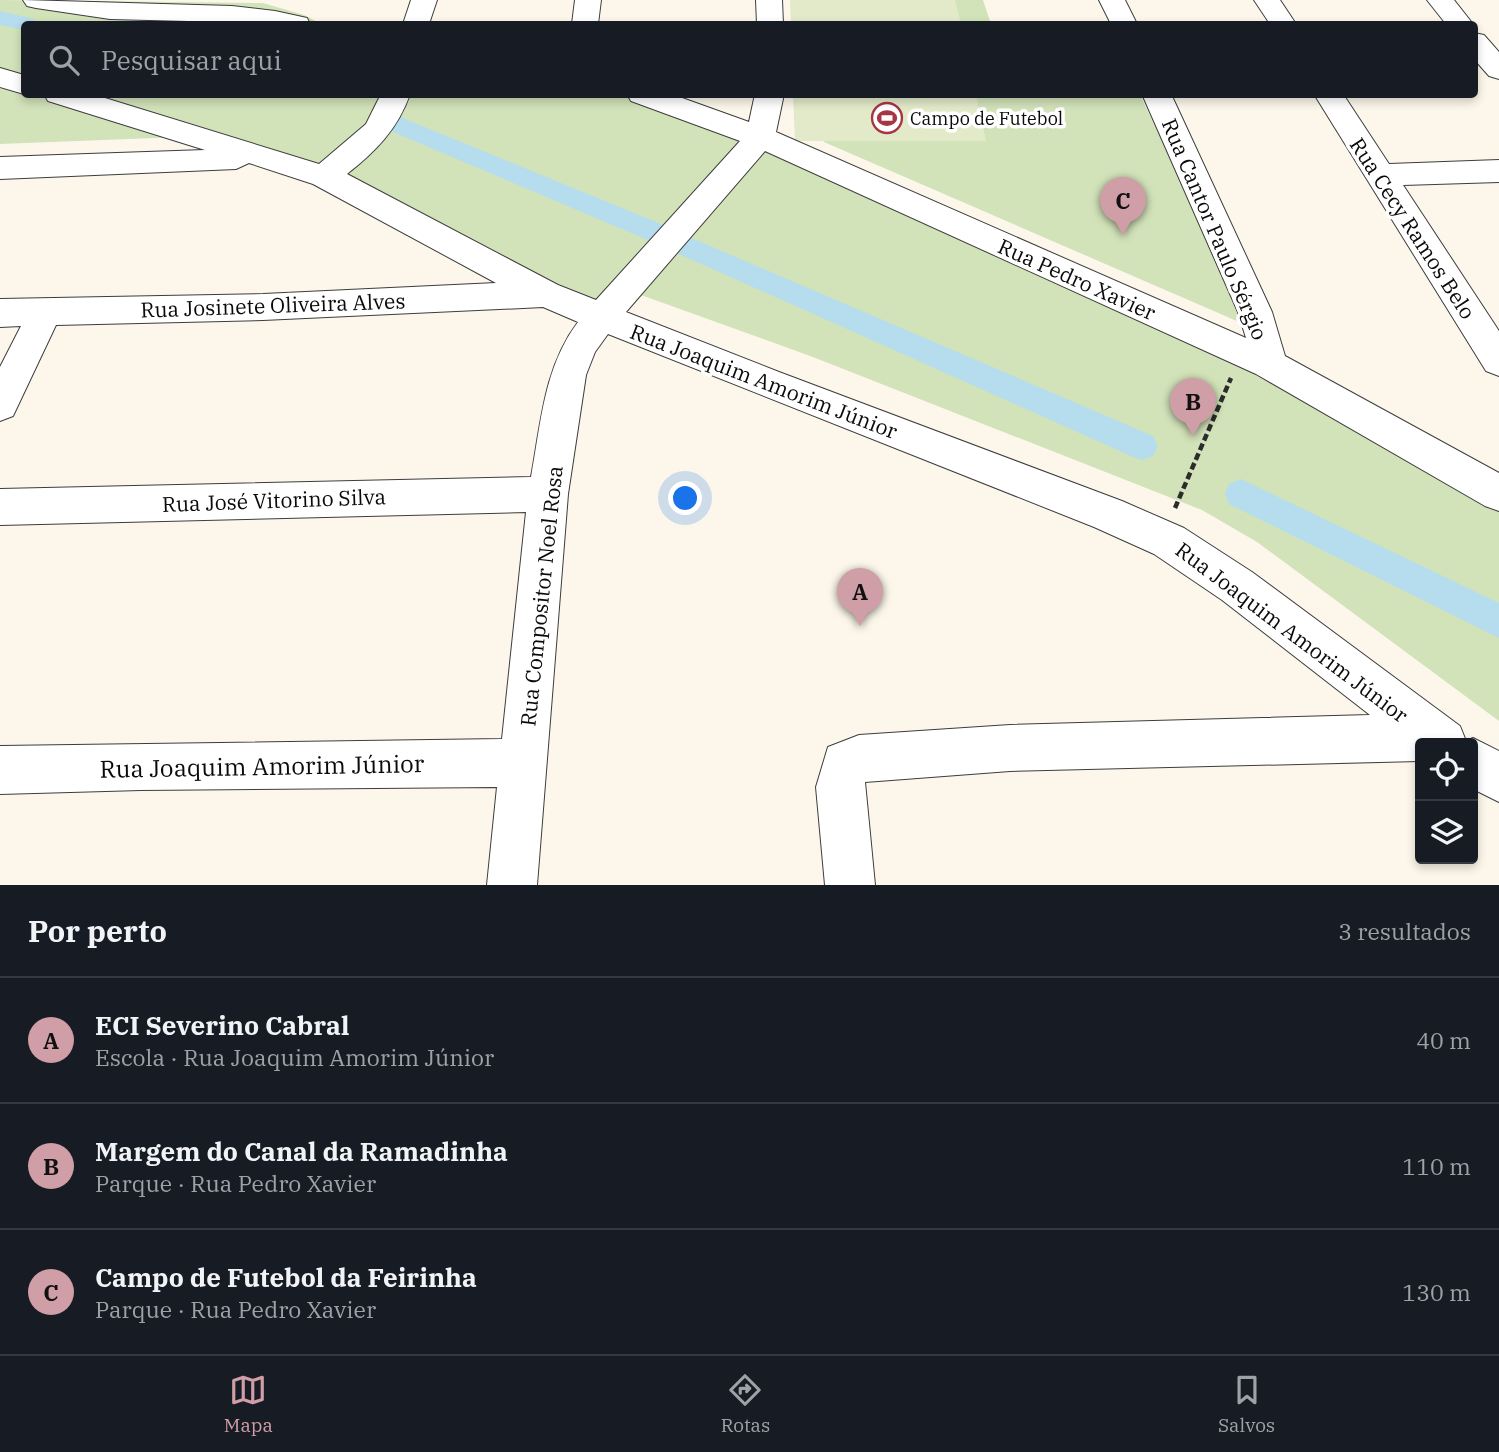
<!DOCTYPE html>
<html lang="pt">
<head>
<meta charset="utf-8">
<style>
  body { margin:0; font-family:"IBM Plex Serif",serif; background:#20242c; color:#f1f3f6 }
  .controls { position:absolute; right:21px; bottom:21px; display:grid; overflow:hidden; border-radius:7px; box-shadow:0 4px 10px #0003 }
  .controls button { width:63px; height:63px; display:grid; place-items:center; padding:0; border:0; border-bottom:2px solid #363941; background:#171b24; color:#f1f3f6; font:35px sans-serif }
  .you { position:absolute; left:686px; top:499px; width:24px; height:24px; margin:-18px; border:5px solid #fff; border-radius:50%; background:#1a73e8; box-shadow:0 0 0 10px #1a73e833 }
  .badge { display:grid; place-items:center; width:46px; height:46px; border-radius:50%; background:#d09ea6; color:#111; font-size:23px; font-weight:700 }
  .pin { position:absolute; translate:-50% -58px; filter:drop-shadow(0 2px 4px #0008) }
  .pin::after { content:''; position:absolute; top:37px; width:24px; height:21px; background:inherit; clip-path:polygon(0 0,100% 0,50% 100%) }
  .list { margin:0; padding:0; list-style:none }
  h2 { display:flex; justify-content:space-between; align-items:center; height:91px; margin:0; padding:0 28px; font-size:30px }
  h2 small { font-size:23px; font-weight:400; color:#9ea1a6 }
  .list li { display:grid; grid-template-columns:46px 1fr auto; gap:21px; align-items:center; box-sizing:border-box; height:126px; padding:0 28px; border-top:2px solid #363941 }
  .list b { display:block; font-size:26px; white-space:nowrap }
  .list p { margin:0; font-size:23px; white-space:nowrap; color:#9ea1a6 }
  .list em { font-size:23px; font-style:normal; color:#9ea1a6 }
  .icon { flex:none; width:38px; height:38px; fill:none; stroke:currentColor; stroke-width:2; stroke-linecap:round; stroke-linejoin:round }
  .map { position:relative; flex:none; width:1499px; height:885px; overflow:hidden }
  .search { position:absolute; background:#171b24; box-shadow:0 4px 10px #0003; left:21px; right:21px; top:21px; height:77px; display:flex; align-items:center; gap:18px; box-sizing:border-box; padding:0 24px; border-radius:7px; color:#9ea1a6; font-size:26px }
  .sheet { height:469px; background:#171b24 }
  nav { display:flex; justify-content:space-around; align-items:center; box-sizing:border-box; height:98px; border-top:2px solid #363941; background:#171b24; font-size:19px; color:#9ea1a6 }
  nav a { display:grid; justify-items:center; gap:4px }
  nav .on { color:#d09ea6 }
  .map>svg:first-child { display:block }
</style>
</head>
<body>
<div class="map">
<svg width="1499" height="885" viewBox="0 0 1499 885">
  <rect width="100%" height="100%" fill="#fcf7ea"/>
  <g fill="#d2e2b9">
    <polygon points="0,0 263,3 304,15 322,24 24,24 24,80 0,72"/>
    <polygon points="804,0 983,0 991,24 808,24"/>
    <polygon points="0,83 24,91 24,94 37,95 180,137 0,144"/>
    <polygon points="69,95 663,95 755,133 597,309 260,157"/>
    <polygon points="817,95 1140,95 1253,328 824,142"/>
    <polygon points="765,147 1243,366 1499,505 1499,721 1257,542 1202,510 813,357 641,295"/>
  </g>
  <g fill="#e2eac9">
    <polygon points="790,0 955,0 961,24 791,24"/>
    <polygon points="793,95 976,95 986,141 795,141"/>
  </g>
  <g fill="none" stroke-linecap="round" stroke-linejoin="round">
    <g fill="#b5dded" fill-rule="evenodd">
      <polygon points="0,11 34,19 37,24 24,24 24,30 0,25"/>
      <polygon points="388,112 661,224 665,231 661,238 652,241 643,238 379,126 376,120 379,114"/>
      <polygon points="689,237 1153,436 1158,446 1153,456 1142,460 1131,456 679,254 675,247 679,240"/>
      <polygon points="1241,479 1499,603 1499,638 1229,504 1225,494 1229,484"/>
    </g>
    <g stroke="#3d3d3d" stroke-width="2">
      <g id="minor">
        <polygon points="23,0 232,6 275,11 307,18 310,24 110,19 36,8 27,6"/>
        <polygon points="411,0 437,0 429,24 403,24"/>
        <polygon points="575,0 601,0 598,24 572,24"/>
        <polygon points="756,0 782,0 783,24 757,24"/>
        <polygon points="1099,0 1125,0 1137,24 1111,24"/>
        <polygon points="1254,0 1280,0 1296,24 1270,24"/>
        <polygon points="1427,0 1454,0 1473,24 1446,24"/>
        <polygon points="1474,33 1484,35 1499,52 1499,79 1489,76 1474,59"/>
        <polygon points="0,68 24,75 24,94 0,87"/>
        <path d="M44 94H92L319 164 366 124 381 94H410C398 129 375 152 347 174L558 285 596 300 740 141 631 101 627 94H671L749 122 755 94H784L776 132 1246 338 1238 312 1142 94H1171L1272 312 1285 356 1499 473V511L1485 506 1256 374 765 151 626 312 779 372 1122 501 1184 528 1252 572 1460 726 1466 741 1473 738 1499 751V802L1473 789V743H1420V761L1010 771 865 782 875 885H825L816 787 828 747 859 735 1010 725 1370 715 1222 600 1154 554 1094 527 608 334 595 352 586 375 568 494 537 885H487L497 787 141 790 0 794V746L502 739 526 512 0 525V489L531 477C541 423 544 367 578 322L543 307 263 320 56 325 13 416 0 421V367L21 326 0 327V299L263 294 496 283 313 184 249 163 236 169 0 179V157L205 150 48 101Z"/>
        <polygon points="1314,94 1343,94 1389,164 1499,160 1499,182 1403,185 1499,331 1499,376 1486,371"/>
      </g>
    </g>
    <polyline stroke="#2c2c2c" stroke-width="4.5" stroke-dasharray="7 3.5" stroke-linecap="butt" points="1175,508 1231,378"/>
    <use href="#minor" fill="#fff" fill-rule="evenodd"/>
  </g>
  <defs>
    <g id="stadium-ring" transform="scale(1.575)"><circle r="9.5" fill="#fff" stroke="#a83544" stroke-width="1.5"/><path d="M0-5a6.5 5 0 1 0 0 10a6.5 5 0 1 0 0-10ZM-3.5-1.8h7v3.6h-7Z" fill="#a83544"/></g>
  </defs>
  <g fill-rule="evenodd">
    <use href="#stadium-ring" x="887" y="118"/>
  </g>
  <g text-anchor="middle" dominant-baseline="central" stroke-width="7" stroke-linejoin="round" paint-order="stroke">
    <g font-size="18" fill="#0a0a0a" stroke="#fff" text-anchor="start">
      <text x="910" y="118">Campo de Futebol</text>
    </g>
    <g font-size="21" fill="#0a0a0a" stroke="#fff">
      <text transform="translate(1413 228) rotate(57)">Rua Cecy Ramos Belo</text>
      <text transform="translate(1215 229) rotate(67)">Rua Cantor Paulo Sérgio</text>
      <text transform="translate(1077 279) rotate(24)">Rua Pedro Xavier</text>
      <text transform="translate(273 305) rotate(-2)">Rua Josinete Oliveira Alves</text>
      <text transform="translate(764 381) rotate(21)">Rua Joaquim Amorim Júnior</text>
      <text transform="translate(274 500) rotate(-2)">Rua José Vitorino Silva</text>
      <text transform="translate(541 596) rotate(-84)">Rua Compositor Noel Rosa</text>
      <text transform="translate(1292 632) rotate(37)">Rua Joaquim Amorim Júnior</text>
    </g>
    <g font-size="24" fill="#0a0a0a" stroke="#fff">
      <text transform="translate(262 766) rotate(-1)">Rua Joaquim Amorim Júnior</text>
    </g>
  </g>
</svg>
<div class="controls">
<button><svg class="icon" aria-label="locate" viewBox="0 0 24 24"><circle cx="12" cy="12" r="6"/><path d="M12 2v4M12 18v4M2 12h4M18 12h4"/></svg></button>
<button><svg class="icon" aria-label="layers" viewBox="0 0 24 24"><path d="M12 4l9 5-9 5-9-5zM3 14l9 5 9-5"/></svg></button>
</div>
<div class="you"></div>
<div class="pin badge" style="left:860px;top:626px">A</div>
<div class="pin badge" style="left:1193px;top:436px">B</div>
<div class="pin badge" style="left:1123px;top:235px">C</div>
<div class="search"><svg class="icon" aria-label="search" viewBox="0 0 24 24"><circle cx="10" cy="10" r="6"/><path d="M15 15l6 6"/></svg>Pesquisar aqui</div>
</div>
<section class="sheet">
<h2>Por perto<small>3 resultados</small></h2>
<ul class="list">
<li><span class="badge">A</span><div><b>ECI Severino Cabral</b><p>Escola · Rua Joaquim Amorim Júnior</p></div><em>40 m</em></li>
<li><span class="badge">B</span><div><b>Margem do Canal da Ramadinha</b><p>Parque · Rua Pedro Xavier</p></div><em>110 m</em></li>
<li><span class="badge">C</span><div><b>Campo de Futebol da Feirinha</b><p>Parque · Rua Pedro Xavier</p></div><em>130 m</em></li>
</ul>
</section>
<nav>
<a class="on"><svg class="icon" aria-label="map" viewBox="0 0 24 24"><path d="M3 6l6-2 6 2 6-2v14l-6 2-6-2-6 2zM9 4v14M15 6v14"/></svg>Mapa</a>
<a><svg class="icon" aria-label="directions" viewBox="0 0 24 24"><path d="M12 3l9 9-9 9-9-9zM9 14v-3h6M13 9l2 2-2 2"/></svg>Rotas</a>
<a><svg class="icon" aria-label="saved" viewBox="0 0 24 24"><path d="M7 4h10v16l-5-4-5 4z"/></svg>Salvos</a>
</nav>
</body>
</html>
